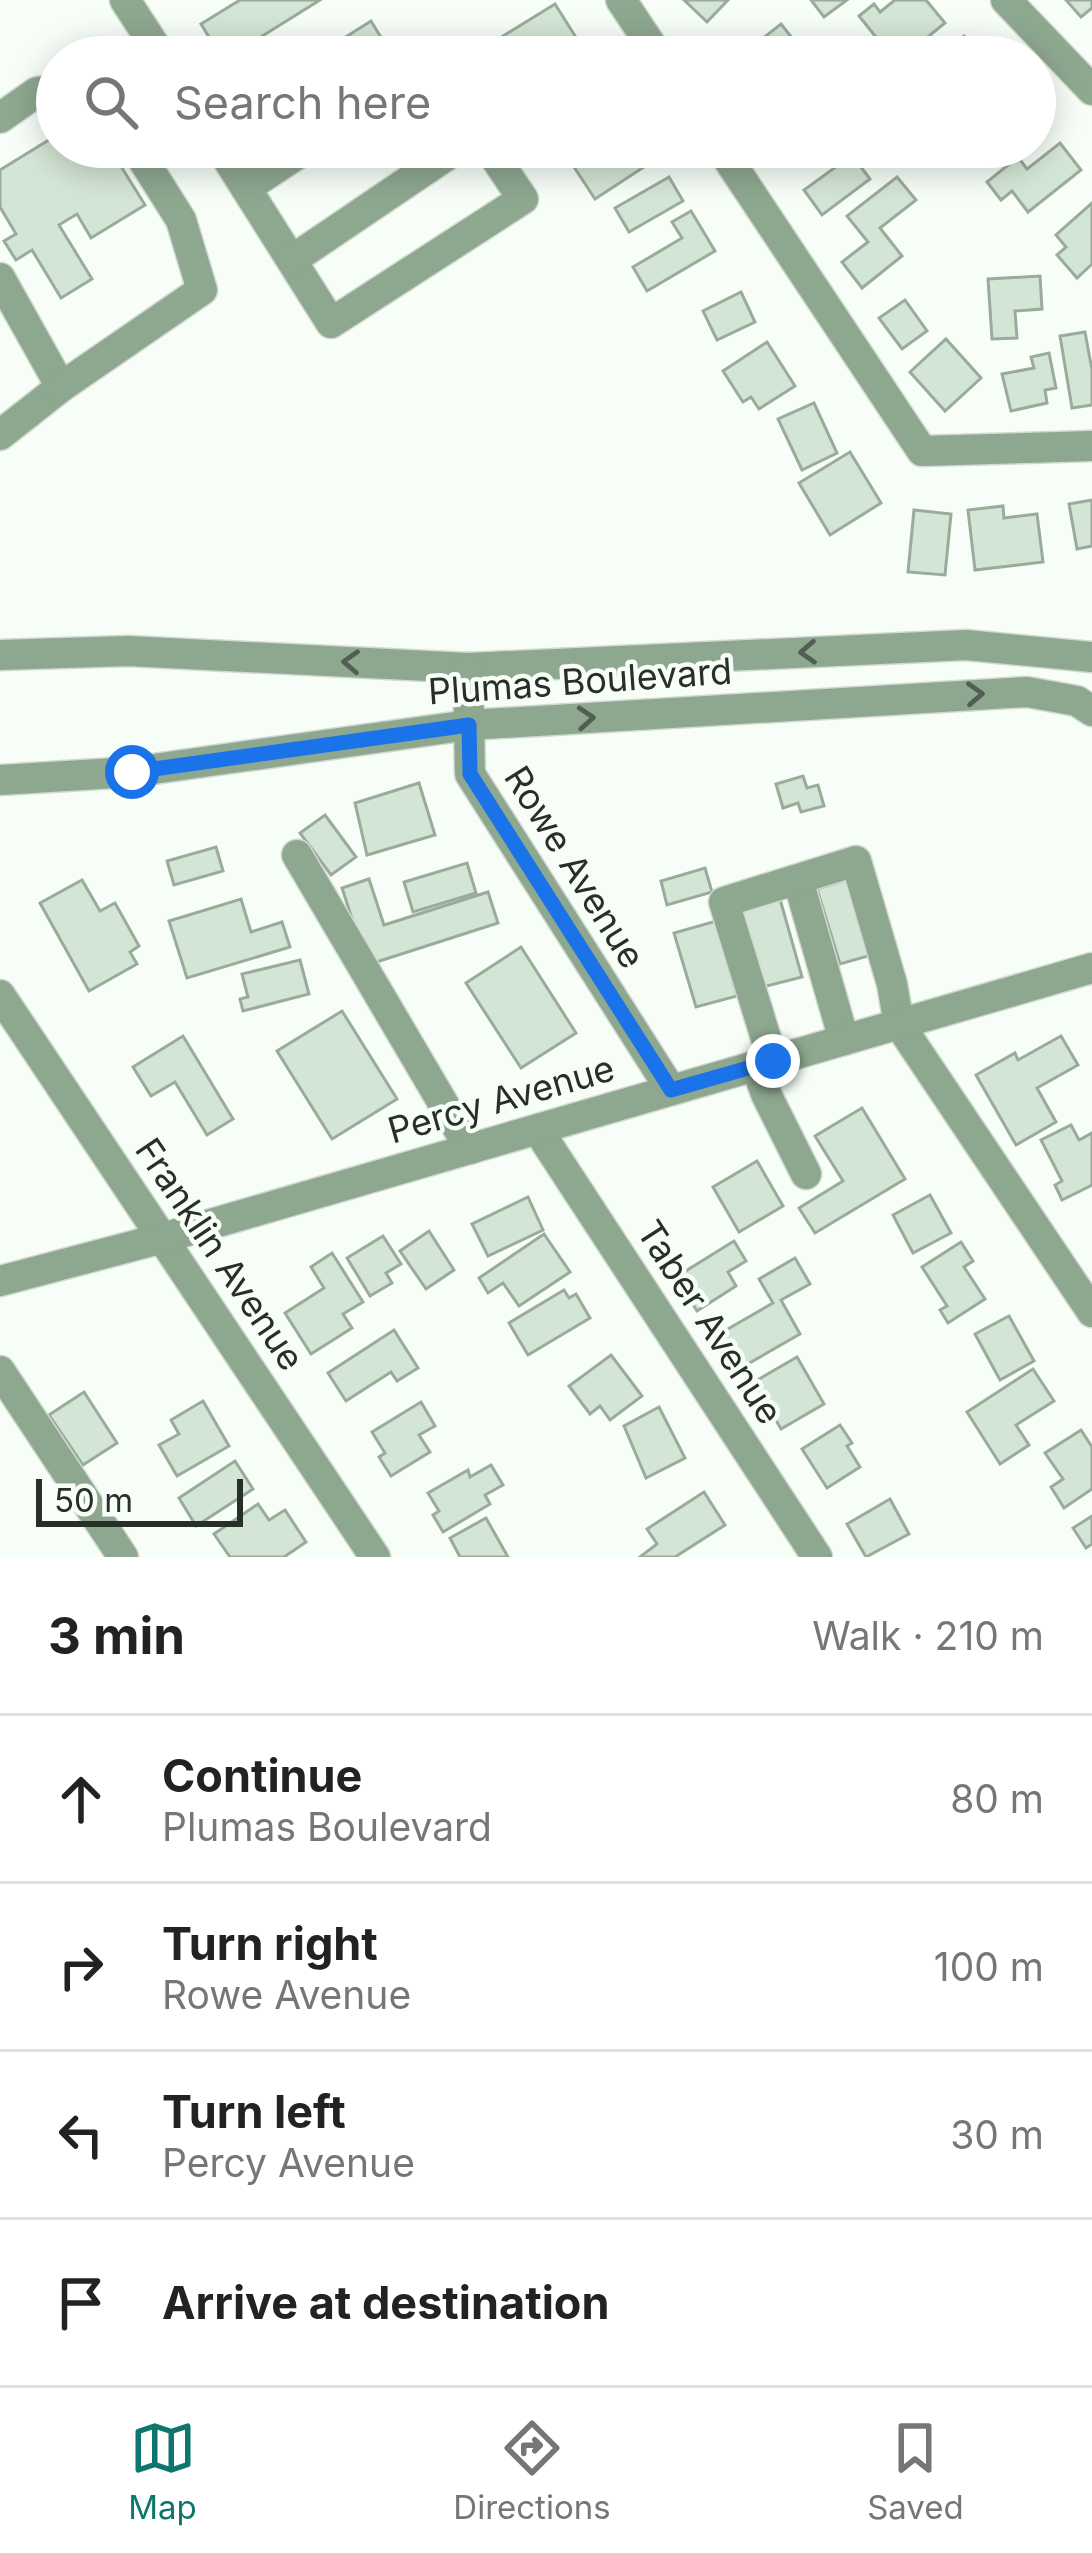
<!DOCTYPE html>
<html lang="en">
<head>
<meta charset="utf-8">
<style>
  body { margin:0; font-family:Inter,sans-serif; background:#f2f2f2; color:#222 }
  .scale { position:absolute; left:36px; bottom:30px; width:207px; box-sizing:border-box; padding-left:12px; border:6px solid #282e28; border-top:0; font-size:33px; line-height:42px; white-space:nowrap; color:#282e28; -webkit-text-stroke:9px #f7fef7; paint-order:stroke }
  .stop { position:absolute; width:36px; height:36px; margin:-27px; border:9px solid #1a73e8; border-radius:50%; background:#fff }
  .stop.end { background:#1a73e8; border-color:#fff; box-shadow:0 3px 12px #0008 }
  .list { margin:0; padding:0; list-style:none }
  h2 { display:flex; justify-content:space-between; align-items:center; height:156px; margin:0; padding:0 48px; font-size:51px }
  h2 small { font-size:39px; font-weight:400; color:#767676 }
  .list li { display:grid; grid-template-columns:78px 1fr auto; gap:36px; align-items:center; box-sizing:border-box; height:168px; padding:0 48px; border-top:3px solid #e0e0e0 }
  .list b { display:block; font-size:45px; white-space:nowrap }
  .list p { margin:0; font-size:39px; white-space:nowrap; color:#767676 }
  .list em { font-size:39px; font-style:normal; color:#767676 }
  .icon { flex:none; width:66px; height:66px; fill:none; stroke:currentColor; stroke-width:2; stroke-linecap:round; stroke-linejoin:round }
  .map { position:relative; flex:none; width:1092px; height:1557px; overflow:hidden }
  .search { position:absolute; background:#fff; box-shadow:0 6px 30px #0003; left:36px; right:36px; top:36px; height:132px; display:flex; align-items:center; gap:30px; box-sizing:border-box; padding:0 42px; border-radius:66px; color:#767676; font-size:45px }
  .sheet { height:828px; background:#fff }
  nav { display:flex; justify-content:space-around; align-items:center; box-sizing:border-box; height:168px; border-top:3px solid #e0e0e0; background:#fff; font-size:33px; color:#767676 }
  nav a { display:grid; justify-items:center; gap:6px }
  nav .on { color:#0f766e }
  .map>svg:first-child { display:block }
</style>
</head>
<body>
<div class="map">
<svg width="1092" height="1557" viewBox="0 0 1092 1557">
  <rect width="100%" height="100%" fill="#f7fef7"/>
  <g fill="#d3e5d4" stroke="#9aab9b" stroke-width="3">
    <polygon points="240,0 320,0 229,57 221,57 201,24"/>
    <polygon points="684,0 728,0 707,22"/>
    <polygon points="811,0 847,0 824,17"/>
    <polygon points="895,0 926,0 945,23 903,57 892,57 859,16 874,4 880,12"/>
    <polygon points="1066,0 1092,0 1092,8 1081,17"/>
    <polygon points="555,4 577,39 549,57 516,57 503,36"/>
    <polygon points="371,21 393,57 314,57"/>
    <polygon points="781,24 807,57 739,57"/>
    <polygon points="964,36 978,57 933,57"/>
    <polygon points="57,135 57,147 109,147 145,205 91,238 77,214 59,225 92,279 61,298 32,250 16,260 4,241 16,234 0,207 0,170"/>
    <polygon points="1060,143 1081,170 1028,212 1012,191 1001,200 987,182 1018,157 1027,169"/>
    <polygon points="598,147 644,147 653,161 595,199 574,167 600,150"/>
    <polygon points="783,147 812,147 794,161"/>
    <polygon points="852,155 870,179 822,215 804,190"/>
    <polygon points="669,177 683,201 629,232 615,208"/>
    <polygon points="897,177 916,200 880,228 902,256 862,288 842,262 868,242 847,216"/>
    <polygon points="1092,203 1092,264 1077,278 1057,255 1066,247 1056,235"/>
    <polygon points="691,211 715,251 647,291 633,267 682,238 672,222"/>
    <polygon points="1040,276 1042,309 1015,311 1017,338 992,339 988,279"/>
    <polygon points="741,292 755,322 717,340 703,311"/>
    <polygon points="905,300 927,331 902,349 879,318"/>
    <polygon points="1085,332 1092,370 1092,405 1072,408 1060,336"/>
    <polygon points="946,339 981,378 945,411 910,372"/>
    <polygon points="767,342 795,386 759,409 751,397 743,402 723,371"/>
    <polygon points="1049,353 1056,388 1045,390 1047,403 1011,411 1002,374 1034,368 1031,357"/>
    <polygon points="814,403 837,453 802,470 778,419"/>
    <polygon points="850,452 881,503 830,535 799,483"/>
    <polygon points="1092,500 1092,546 1077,549 1069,504"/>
    <polygon points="1003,506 1004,518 1037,514 1043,562 975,570 968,510"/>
    <polygon points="914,510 951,514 945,575 908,572"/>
    <polygon points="803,776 807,788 818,785 824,806 801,812 798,803 783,808 776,784"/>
    <polygon points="419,783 435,835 367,855 355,803"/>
    <polygon points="325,815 356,857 331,875 300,833"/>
    <polygon points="216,847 223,871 174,885 167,861"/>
    <polygon points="467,863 476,893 413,912 404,882"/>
    <polygon points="705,868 712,892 667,905 661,881"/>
    <polygon points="852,878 875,954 840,964 817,889"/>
    <polygon points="369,879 384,925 488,892 498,923 367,965 342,888"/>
    <polygon points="82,880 100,911 115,903 139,946 130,952 137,964 89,991 40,903"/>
    <polygon points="241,899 251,932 282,922 290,947 187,978 169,921"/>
    <polygon points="780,899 802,977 763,987 742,910"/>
    <polygon points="716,921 737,996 696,1007 674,933"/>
    <polygon points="521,947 576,1033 521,1068 466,983"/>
    <polygon points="300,960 309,994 243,1011 240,999 248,997 242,974"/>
    <polygon points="342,1011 397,1099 332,1139 277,1051"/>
    <polygon points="183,1036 233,1119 207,1135 175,1082 151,1096 133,1067"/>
    <polygon points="1061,1036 1078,1065 1037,1088 1056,1122 1016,1145 976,1075 1015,1053 1018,1060"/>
    <polygon points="862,1108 905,1179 815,1233 799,1208 843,1181 815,1136"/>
    <polygon points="1071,1125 1079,1140 1092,1133 1092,1185 1062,1200 1055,1185 1062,1181 1041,1140"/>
    <polygon points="757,1161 783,1206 739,1232 713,1187"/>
    <polygon points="930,1195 951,1233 913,1253 893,1215"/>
    <polygon points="528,1197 543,1230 488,1256 472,1224"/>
    <polygon points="429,1231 454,1270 426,1289 400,1251"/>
    <polygon points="544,1234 570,1272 519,1306 503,1283 488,1293 479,1278"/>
    <polygon points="383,1236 401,1264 386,1273 392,1283 370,1296 347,1258"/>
    <polygon points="734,1241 746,1261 728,1272 736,1286 697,1311 676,1277"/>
    <polygon points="961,1242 973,1261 964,1267 985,1299 948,1323 940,1310 947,1306 922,1267"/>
    <polygon points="332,1253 363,1302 343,1314 352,1328 311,1354 285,1313 324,1288 311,1267"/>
    <polygon points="795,1258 810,1284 781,1300 800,1334 739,1369 719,1334 773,1303 759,1279"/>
    <polygon points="564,1290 569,1298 576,1294 590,1318 528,1355 509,1323"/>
    <polygon points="1009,1316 1034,1361 1000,1380 975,1334"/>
    <polygon points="394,1330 418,1368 397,1381 391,1372 346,1401 328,1373"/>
    <polygon points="611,1355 642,1396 610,1420 600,1406 590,1414 569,1386"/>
    <polygon points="797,1357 824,1404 781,1429 754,1382"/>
    <polygon points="1033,1369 1054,1401 1016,1425 1029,1445 1000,1464 967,1412"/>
    <polygon points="84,1392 117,1443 83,1465 49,1415"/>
    <polygon points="203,1401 229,1446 177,1476 159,1445 179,1434 171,1420"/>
    <polygon points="421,1402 435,1426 419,1435 430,1452 391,1476 379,1457 385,1453 372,1432"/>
    <polygon points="659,1407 685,1458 646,1478 624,1426"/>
    <polygon points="840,1425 852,1443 847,1446 860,1467 827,1488 802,1449"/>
    <polygon points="1081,1430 1092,1447 1092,1489 1064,1508 1051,1487 1063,1479 1045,1453"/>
    <polygon points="235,1461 253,1489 196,1526 179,1498"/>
    <polygon points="491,1465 503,1485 485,1495 490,1504 443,1532 433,1515 439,1511 428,1493 468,1470 470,1477"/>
    <polygon points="704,1492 725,1525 675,1557 640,1557 657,1544 647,1529"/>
    <polygon points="890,1499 909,1534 866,1557 847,1524"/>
    <polygon points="258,1504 269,1520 285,1510 306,1542 284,1557 230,1557 214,1534"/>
    <polygon points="1092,1516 1092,1544 1086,1548 1073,1528"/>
    <polygon points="486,1518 508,1557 460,1557 450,1538"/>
  </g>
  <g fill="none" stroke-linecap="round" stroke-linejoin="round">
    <g stroke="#d2d9d2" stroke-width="33">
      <g id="minor">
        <polyline points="125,0 162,57"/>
        <polyline points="621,0 659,57"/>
        <polyline points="1006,0 1092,90"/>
        <polyline points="0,118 37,92 57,89"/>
        <polyline points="220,147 331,323 523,199 488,147"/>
        <polyline points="720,147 922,451 1092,446"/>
        <polyline points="246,188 308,147"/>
        <polyline points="292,260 459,147"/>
        <polyline points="0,278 61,387 0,435"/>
        <polyline points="61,387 202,290 181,220 135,147"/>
        <polyline points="0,655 128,651 468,668 966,645 1092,657"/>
        <polyline points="468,668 470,774 671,1090"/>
        <polyline points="0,780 132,772 469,725 1027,692 1077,701 1092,711"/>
        <polyline points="297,855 470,1149"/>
        <polyline points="798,880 844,1040"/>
        <polyline points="0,995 375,1557"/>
        <polyline points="773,1061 724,902 856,861 892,984 899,1024 1092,1312"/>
        <polyline points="756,1066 766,1094 806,1174"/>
        <polyline points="538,1130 817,1557"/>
        <polyline points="0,1281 163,1238 1092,968"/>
        <polyline points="0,1371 123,1557"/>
      </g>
    </g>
    <use href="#minor" stroke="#8ea78f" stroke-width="30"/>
  </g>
  <defs><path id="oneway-chevron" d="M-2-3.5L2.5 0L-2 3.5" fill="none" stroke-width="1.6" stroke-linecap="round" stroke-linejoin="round" transform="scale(3)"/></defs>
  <g stroke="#515e51">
    <use href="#oneway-chevron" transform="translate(808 652) rotate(177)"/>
    <use href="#oneway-chevron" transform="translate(351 662) rotate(-177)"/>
    <use href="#oneway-chevron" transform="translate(975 694) rotate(-3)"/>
    <use href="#oneway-chevron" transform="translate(586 718) rotate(-4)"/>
  </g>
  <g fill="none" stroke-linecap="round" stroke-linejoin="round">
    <polyline stroke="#1a73e8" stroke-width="15" points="132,772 469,725 470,774 671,1090 773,1061"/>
  </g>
  <g text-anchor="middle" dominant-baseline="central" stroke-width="9" stroke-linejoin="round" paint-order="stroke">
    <g font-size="36" fill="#282e28" stroke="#f7fef7">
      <text transform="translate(580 681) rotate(-4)">Plumas Boulevard</text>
      <text transform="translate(575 867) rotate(58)">Rowe Avenue</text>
      <text transform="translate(501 1099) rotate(-16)">Percy Avenue</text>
      <text transform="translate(220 1254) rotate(56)">Franklin Avenue</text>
      <text transform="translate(710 1322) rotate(57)">Taber Avenue</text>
    </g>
  </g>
</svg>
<div class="scale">50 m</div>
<div class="stop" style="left:132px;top:772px"></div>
<div class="stop end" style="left:773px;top:1061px"></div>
<div class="search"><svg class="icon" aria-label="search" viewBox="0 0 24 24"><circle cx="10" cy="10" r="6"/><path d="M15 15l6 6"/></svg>Search here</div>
</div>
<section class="sheet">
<h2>3 min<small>Walk · 210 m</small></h2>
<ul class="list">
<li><svg class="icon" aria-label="ahead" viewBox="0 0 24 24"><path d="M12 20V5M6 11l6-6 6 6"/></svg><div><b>Continue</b><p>Plumas Boulevard</p></div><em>80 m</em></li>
<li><svg class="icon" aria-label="right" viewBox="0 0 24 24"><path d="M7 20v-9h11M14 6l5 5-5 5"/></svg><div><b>Turn right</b><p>Rowe Avenue</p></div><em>100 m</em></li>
<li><svg class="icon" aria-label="left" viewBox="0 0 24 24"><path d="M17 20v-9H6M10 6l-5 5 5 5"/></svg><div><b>Turn left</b><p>Percy Avenue</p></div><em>30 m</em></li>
<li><svg class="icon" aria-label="arrive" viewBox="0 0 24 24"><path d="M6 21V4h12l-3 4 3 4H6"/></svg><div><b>Arrive at destination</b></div></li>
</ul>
</section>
<nav>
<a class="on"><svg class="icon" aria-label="map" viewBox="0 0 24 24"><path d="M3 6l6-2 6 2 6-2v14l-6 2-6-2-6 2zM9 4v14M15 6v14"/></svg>Map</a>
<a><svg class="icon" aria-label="directions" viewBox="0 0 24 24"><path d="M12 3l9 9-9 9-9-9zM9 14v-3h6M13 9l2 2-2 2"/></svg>Directions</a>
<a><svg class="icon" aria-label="saved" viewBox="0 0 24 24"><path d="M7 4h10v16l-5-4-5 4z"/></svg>Saved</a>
</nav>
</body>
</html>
